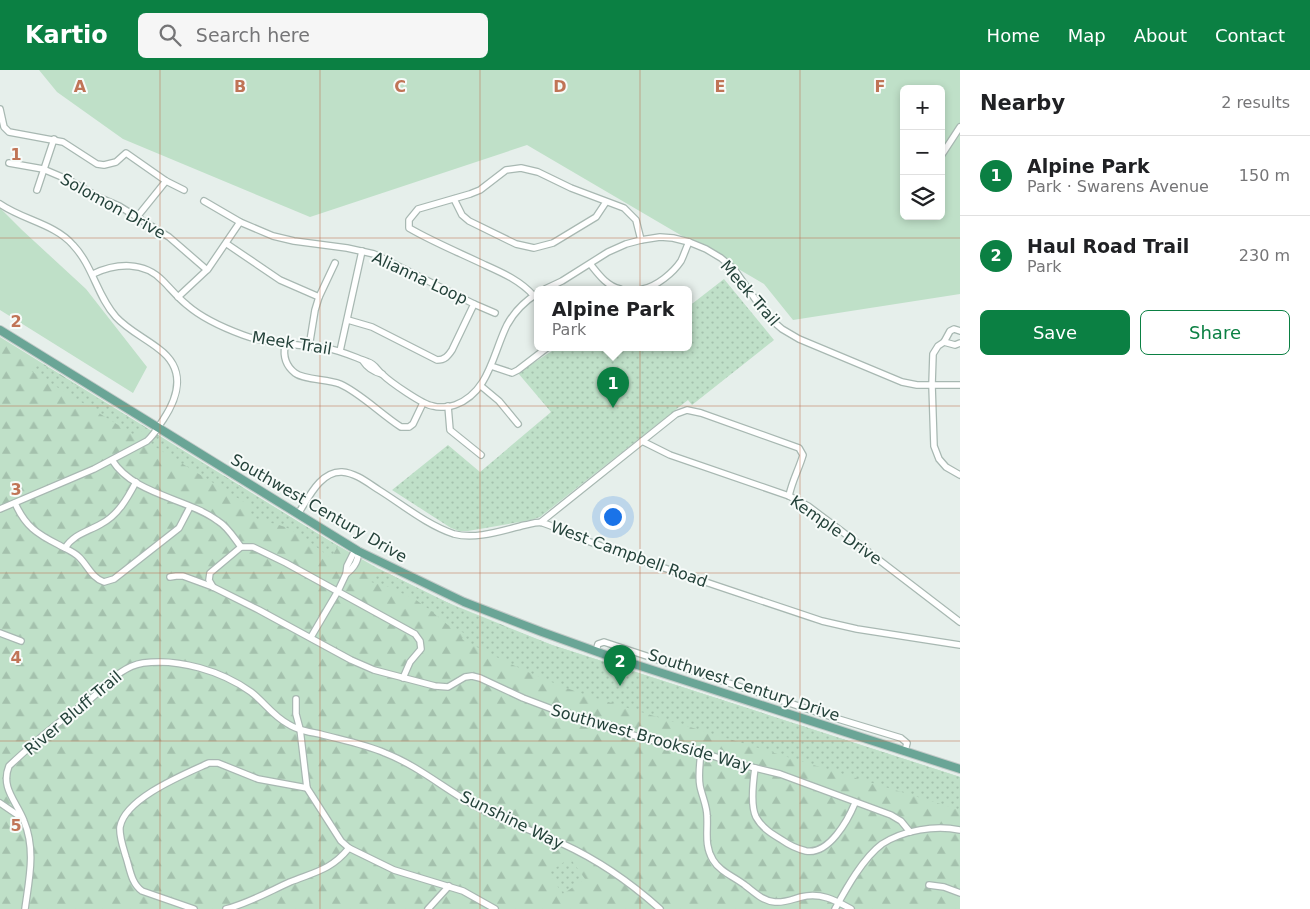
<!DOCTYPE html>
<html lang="en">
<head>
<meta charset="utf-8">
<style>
  body { margin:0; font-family:"DejaVu Sans",sans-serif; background:#f6f6f6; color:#202124 }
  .controls { position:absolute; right:15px; top:15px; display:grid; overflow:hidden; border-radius:8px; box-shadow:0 2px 8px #0003 }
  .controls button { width:45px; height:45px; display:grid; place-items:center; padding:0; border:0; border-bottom:1px solid #e0e0e0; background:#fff; color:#202124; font:25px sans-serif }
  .you { position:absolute; left:612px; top:446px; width:18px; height:18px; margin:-12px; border:4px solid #fff; border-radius:50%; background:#1a73e8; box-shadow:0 0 0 8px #1a73e833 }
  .badge { display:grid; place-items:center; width:32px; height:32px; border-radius:50%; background:#0b8043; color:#fff; font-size:16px; font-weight:700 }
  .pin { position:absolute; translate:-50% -41px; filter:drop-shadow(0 1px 2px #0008) }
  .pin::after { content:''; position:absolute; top:26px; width:18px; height:15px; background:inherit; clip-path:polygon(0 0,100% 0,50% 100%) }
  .popup { position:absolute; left:534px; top:216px; width:158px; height:65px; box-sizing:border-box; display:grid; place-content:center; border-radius:8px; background:#fff; filter:drop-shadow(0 1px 4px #0005); font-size:16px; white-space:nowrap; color:#757577 }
  .popup b { font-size:19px; color:#202124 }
  .popup::after { content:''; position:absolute; left:50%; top:100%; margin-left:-10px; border:10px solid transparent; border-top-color:#fff }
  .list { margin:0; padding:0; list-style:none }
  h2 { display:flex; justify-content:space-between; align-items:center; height:65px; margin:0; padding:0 20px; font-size:21px }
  h2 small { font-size:16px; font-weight:400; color:#757577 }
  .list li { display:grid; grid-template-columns:32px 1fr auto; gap:15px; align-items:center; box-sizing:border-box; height:80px; padding:0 20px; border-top:1px solid #e0e0e0 }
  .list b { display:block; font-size:19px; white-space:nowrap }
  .list p { margin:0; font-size:16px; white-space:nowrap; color:#757577 }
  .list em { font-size:16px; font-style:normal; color:#757577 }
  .actions { display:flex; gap:10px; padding:15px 20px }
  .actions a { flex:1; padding:11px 0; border:1px solid #0b8043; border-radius:8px; text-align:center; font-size:18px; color:#0b8043 }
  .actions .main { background:#0b8043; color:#fff }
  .icon { flex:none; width:28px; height:28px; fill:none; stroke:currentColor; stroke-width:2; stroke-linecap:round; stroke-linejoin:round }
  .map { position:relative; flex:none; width:960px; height:839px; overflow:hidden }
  header { display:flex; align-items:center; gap:30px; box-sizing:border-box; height:70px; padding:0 25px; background:#0b8043; color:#fff }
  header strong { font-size:24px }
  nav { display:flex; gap:28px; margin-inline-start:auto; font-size:18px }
  .search { width:350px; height:45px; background:#f6f6f6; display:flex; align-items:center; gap:12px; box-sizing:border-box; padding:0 18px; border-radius:8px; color:#757577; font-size:19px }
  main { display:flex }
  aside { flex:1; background:#fff }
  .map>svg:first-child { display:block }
</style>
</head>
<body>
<header>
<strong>Kartio</strong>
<div class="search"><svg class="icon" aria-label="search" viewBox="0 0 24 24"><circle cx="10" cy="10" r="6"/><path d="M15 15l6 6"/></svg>Search here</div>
<nav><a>Home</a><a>Map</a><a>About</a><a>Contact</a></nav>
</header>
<main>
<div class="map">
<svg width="960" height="839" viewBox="0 0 960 839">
  <defs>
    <pattern id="forest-firs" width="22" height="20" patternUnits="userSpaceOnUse" patternTransform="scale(1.25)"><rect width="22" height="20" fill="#bfe0c8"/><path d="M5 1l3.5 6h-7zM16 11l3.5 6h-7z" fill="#a4c1ad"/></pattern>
    <pattern id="park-dots" width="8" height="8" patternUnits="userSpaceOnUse" patternTransform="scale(1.25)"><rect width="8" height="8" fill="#bfe0c8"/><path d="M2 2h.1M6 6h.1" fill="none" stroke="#a4c1ad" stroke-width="1.8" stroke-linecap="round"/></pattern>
  </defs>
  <rect width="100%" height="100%" fill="#e6efeb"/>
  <g fill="#bfe0c8" fill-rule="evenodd">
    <path d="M39 0H960V224L793 250 764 214 527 75 310 147 123 69 57 22ZM904 19H941V146H904Z"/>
    <polygon points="0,138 22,160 86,219 147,297 133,323 0,240"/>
  </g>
  <polygon fill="url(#forest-firs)" points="0,267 323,467 379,499 446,532 552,575 960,707 960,839 0,839"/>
  <g fill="url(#park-dots)">
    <polygon points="724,209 774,270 692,335 688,330 540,447 531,450 468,461 459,461 451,458 392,420 448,375 480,402 551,342 518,303 558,277 688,277 688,237"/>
    <polygon points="40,293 146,358 136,366 31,301"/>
    <path d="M158 366 338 476 331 488C316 477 303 465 285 457 272 452 257 451 245 443L252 437 149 373Z"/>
    <path d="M379 499 467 542 552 575 960 707V740L592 627C547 612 504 592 462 569L466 564 448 555 430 540 416 530 389 517 371 512Z"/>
    <polygon points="570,788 585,809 563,824 548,803"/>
  </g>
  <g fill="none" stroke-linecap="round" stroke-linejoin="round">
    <g stroke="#a8b8b2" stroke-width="8">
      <g id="minor">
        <polyline points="0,39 4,57 9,62 63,72 97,94 104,95 116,92 126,83 166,111 184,120"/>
        <polyline points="941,86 960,57"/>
        <polyline points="9,93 43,99 69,110 98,127 119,136 169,167 207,200"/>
        <polyline points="37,120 54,69"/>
        <polyline points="454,129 462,145 469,151 516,174 534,178 553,173 596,147 606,132"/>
        <path d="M204 131 240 152 273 166 294 171 347 178 374 184 474 234 452 280C448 286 445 290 437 290L372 257 348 250"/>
        <path d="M0 134C23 150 55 154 73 175 93 196 97 226 116 247 128 260 145 268 159 279 186 299 179 326 163 350 158 357 154 365 147 371L94 399 0 439"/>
        <polyline points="137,147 166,111"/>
        <polyline points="227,174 280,210 319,227"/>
        <path d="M591 195C599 205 607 216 620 219"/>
        <path d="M93 204C116 193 144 191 163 211 171 219 178 228 187 235 203 249 224 258 243 265 270 275 298 274 325 278 340 280 354 287 368 292 375 294 377 300 382 304 390 312 423 335 433 336 439 338 449 337 455 335 489 323 493 283 507 255 514 242 525 231 538 223"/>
        <polyline points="545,219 562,211 608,182 626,174 641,170 660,167 673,168 689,172 706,179 721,188 734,199 767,246 782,259 799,269 902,312 917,315 960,315"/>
        <path d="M643 219C657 216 673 203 681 191 684 185 686 178 689 172"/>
        <path d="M534 226C521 211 503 203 485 195 460 183 433 172 409 158V150L418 139 470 124 480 120 506 100 521 98 538 102 571 118 624 138 636 150 641 170"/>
        <polyline points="178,227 208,199 240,152"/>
        <polyline points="474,234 495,243"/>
        <polyline points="960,261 954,259 950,261 944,272 938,276 933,284 932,315 934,376 939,389 946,397 960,405"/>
        <polyline points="944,272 955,275 960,273"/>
        <path d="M285 275C283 286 286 296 295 303 304 310 327 309 340 314 359 322 382 345 401 357H409L413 354 423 333"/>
        <polyline points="309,277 315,240 319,227 335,193"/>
        <polyline points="340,281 362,181"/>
        <path d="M363 291C368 299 374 302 382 304"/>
        <polyline points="491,296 512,303 518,300 548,277"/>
        <polyline points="481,316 499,331 518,354"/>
        <polyline points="448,336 450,360 481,385"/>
        <polyline points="642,371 670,385 789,426 808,436 840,460 960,552"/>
        <path d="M112 390C134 425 187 428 218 451 228 457 234 468 241 477"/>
        <path d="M15 433C25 456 37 464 59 475 66 479 74 482 79 487 88 496 92 508 104 512L114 509 179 458 190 437"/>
        <path d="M298 444C308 429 320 401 342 402 356 403 368 413 379 420 403 435 427 455 454 464 477 470 503 460 525 455 531 454 538 451 543 453 556 457 569 464 582 469 661 498 742 524 822 551L857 559 960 575"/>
        <path d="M541 452 676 344 687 340 701 343 799 378 803 385C799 399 792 411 789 426"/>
        <path d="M65 478C74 464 87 462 101 454 118 445 127 429 136 412"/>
        <path d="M346 504C354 498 359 491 358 481"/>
        <polyline points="170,507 176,506 183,506 213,517 259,540 351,590 374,600 435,616 448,617 465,607 472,606 480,608 523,628 573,647 646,669 695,680 731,692 780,704 891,745 901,751 910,762"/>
        <polyline points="213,517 209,510 210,503 241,477 253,477 286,493 415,564 420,571 421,579 410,592 403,608"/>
        <polyline points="0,563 21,571"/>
        <polyline points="311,567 338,521 346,504 347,496 353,484 358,481"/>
        <polyline points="596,581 598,574 604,572 835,648 901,668 907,673 905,681"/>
        <polyline points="296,629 296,644 300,659 307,718 341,771 349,778 394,800 463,821 495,839"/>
        <path d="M701 682C700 693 698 705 700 716 702 726 707 736 707 746 708 762 704 775 713 790 720 802 735 807 746 816 755 823 763 831 775 832 784 833 793 829 801 827 820 822 835 830 851 839"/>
        <path d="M755 698C753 712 750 735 756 747 762 758 772 764 782 770 789 775 798 779 806 781 829 785 848 750 855 733"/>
        <polyline points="0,733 22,748"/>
        <polyline points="929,815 944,817 960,823"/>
        <path d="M25 839C29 809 36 780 24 751 17 732 0 718 9 696 23 683 37 670 52 658 63 649 76 640 88 631 106 617 119 597 143 593 178 588 222 601 251 622 264 632 273 646 288 654 297 660 309 662 320 664 342 670 364 674 385 683 416 695 441 716 470 733 499 750 532 760 563 774 598 790 631 813 660 839"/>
        <path d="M194 839 142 821C131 813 130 799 126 787 123 777 119 766 120 757 125 728 185 704 209 693H218L258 709 307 718"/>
        <path d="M226 839C249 833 268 822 290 812 315 802 331 800 349 778"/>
        <polyline points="428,839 449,816"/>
        <path d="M835 839C846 819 863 788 882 774 904 760 935 755 960 760"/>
      </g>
    </g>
    <g stroke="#c2cac8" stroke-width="10">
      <polyline id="major" points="0,260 358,481 464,532 542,562 606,585 960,699"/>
    </g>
    <use href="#minor" stroke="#fff" stroke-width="5.5"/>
    <use href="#major" stroke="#6aa596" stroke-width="8"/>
  </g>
  <path fill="none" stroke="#c07456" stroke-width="1" stroke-opacity="0.55" d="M160 0V839M320 0V839M480 0V839M640 0V839M800 0V839M0 168H960M0 336H960M0 503H960M0 671H960"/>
  <g text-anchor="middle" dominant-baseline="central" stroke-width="4" stroke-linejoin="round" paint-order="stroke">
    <g font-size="16" fill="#24423a" stroke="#f7fbf9">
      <text transform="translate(113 136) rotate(29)">Solomon Drive</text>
      <text transform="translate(420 208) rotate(25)">Alianna Loop</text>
      <text transform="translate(750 223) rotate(49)">Meek Trail</text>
      <text transform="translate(292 273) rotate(9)">Meek Trail</text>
      <text transform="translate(319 438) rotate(30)">Southwest Century Drive</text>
      <text transform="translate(836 460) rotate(35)">Kemple Drive</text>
      <text transform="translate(629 484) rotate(20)">West Campbell Road</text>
      <text transform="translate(744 615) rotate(18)">Southwest Century Drive</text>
      <text transform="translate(73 643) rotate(-40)">River Bluff Trail</text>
      <text transform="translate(651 668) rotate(16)">Southwest Brookside Way</text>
      <text transform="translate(512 750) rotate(26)">Sunshine Way</text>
    </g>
  </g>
  <g font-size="16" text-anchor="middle" font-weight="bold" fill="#c07456" stroke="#f7fbf9" stroke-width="4" stroke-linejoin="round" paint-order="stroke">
    <text x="80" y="22">A</text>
    <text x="240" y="22">B</text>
    <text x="400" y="22">C</text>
    <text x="560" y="22">D</text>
    <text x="720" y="22">E</text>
    <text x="880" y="22">F</text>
    <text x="16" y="90">1</text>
    <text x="16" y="257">2</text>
    <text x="16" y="425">3</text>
    <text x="16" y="593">4</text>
    <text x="16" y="761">5</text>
  </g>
</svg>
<div class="controls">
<button>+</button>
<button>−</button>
<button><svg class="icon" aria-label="layers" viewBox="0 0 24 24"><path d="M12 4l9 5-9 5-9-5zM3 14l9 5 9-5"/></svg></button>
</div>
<div class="you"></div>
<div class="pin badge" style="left:613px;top:338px">1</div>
<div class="popup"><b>Alpine Park</b>Park</div>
<div class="pin badge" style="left:620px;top:616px">2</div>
</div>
<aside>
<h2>Nearby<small>2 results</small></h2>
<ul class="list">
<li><span class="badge">1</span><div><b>Alpine Park</b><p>Park · Swarens Avenue</p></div><em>150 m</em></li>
<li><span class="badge">2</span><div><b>Haul Road Trail</b><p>Park</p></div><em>230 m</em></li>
</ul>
<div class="actions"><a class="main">Save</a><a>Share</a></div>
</aside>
</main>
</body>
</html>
